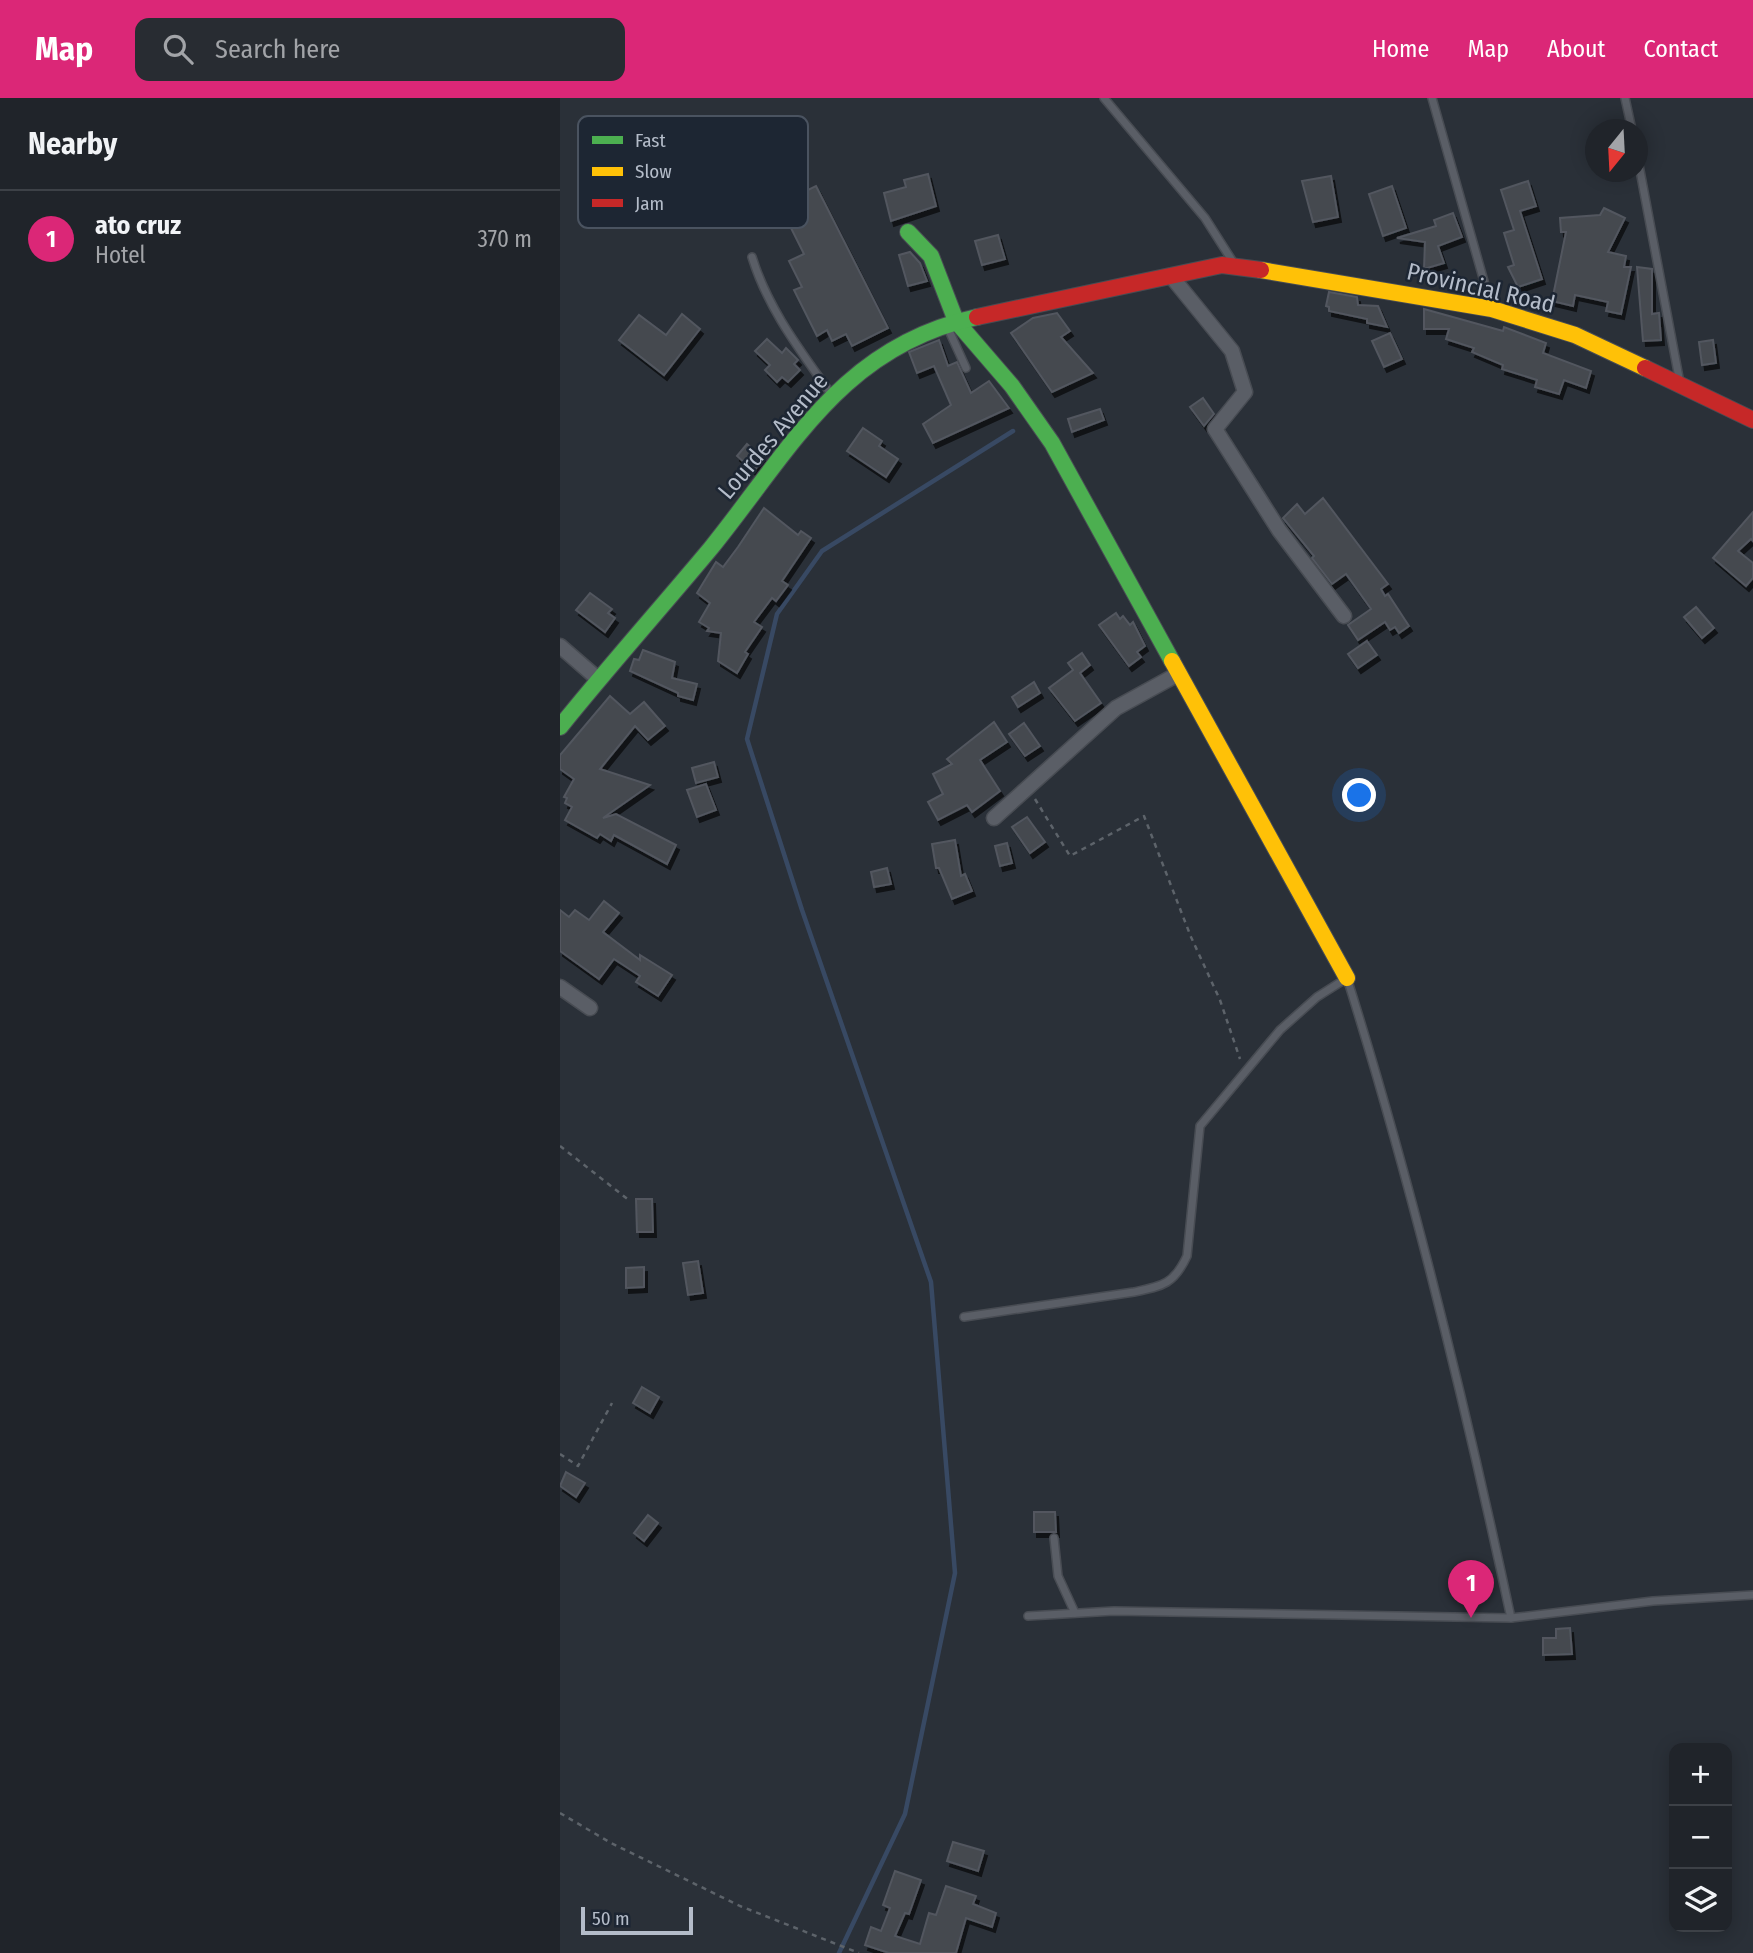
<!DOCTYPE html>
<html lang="en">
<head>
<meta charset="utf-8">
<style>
  body { margin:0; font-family:"Fira Sans Condensed",sans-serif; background:#282c32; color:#f1f3f6 }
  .controls { position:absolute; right:21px; bottom:21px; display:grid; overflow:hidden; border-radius:14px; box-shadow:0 4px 18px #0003 }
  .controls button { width:63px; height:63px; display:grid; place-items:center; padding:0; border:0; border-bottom:2px solid #3d4147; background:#20242a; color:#f1f3f6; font:35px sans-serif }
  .compass { position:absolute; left:1025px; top:21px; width:63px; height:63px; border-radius:50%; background:#20242a; box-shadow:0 4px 18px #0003; rotate:198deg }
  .scale { position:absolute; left:21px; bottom:18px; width:112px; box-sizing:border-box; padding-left:7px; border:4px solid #b4bcc9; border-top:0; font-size:19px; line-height:24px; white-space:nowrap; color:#b4bcc9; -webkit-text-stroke:5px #1d2633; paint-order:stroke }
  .you { position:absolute; left:800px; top:698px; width:24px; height:24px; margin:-18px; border:5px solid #fff; border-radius:50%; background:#1a73e8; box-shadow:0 0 0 10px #1a73e833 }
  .badge { display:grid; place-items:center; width:46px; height:46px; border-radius:50%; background:#db2777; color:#fff; font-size:23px; font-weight:700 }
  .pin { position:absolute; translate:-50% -58px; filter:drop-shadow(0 2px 4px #0008) }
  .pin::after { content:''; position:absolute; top:37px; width:24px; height:21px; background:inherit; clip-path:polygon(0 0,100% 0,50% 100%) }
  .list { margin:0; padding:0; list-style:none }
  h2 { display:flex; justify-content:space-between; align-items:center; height:91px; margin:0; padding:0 28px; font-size:30px }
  h2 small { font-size:23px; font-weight:400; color:#a2a4a8 }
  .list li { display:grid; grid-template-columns:46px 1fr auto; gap:21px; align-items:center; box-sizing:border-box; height:98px; padding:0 28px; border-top:2px solid #3d4147 }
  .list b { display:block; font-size:26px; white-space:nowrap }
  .list p { margin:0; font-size:23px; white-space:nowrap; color:#a2a4a8 }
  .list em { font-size:23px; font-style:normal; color:#a2a4a8 }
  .icon { flex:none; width:38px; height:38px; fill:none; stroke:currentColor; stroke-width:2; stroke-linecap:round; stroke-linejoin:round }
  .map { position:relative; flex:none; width:1193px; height:1855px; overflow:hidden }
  header { display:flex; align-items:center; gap:42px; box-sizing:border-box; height:98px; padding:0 35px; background:#db2777; color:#fff }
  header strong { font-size:33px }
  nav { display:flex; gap:38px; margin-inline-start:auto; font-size:24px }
  .search { width:490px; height:63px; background:#282c32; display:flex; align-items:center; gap:18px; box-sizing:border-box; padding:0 24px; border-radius:14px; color:#a2a4a8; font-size:26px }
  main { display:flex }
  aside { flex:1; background:#20242a }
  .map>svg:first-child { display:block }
</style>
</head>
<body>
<header>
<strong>Map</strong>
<div class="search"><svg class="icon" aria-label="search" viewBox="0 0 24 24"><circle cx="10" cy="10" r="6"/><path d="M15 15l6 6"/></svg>Search here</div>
<nav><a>Home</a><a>Map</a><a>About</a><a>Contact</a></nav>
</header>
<main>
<aside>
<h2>Nearby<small></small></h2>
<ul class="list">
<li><span class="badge">1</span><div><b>ato cruz</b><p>Hotel</p></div><em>370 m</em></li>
</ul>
</aside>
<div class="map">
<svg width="1193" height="1855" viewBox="0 0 1193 1855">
  <defs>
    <filter id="shadow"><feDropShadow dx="3" dy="5" stdDeviation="0" flood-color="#0009"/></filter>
  </defs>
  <rect width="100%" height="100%" fill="#2a3038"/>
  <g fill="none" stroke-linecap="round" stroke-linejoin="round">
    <polyline stroke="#384963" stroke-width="4.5" points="279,1855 345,1716 395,1475 371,1184 242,812 187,641 217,516 262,453 453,333"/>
  </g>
  <g fill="#444950" stroke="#52575f" stroke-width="2" filter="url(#shadow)">
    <polygon points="368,76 376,108 331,123 324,95 346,89 344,82"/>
    <polygon points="771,78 778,119 753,124 742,83"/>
    <polygon points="968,83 976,108 960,113 982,181 958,189 948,169 954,167 944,135 954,132 941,92"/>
    <polygon points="256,88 328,230 292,248 286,236 272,243 267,232 257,238 234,192 242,189 229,163 244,156 219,106"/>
    <polygon points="832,88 846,130 823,138 809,96"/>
    <polygon points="1044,110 1065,120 1048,154 1066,158 1064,169 1071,169 1061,216 1046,213 1048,204 1015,197 1013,208 992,203 1006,134 1001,134 1000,120 1040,117"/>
    <polygon points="893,115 902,139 878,148 884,165 864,171 865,144 837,140 876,128 874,122"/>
    <polygon points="438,137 445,161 422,167 415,143"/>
    <polygon points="350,154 360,165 367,183 348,188 339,157"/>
    <polygon points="1077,169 1092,171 1092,216 1099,215 1101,242 1083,243"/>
    <polygon points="769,194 797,199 798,207 818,208 827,229 807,225 807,221 769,213 769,209 766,208"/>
    <polygon points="864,211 943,233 944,229 986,245 983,255 1031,273 1026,290 1004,282 999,296 975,289 977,282 942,271 943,267 912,254 914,250 886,241 889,231 864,231"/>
    <polygon points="497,215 510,233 501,239 533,275 492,294 451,235 473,220"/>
    <polygon points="122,216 140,231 104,277 59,242 79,217 106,237"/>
    <polygon points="830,235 842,261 824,269 812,243"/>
    <polygon points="207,241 222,255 226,250 238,262 234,266 240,272 228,284 222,279 217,284 205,272 210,267 195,253"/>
    <polygon points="379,242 388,268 397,264 411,295 429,283 449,310 373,345 363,326 391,307 374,268 357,275 349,254"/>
    <polygon points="1153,242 1156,265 1142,267 1139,244"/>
    <polygon points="643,300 654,316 644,328 630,309"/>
    <polygon points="540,311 544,322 512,334 508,321"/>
    <polygon points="303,330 322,343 319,348 338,361 326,379 287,353"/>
    <polygon points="187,346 204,360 194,373 177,358"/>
    <polygon points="763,400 828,486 821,491 825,498 828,496 849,528 839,535 835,529 830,532 825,524 798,542 788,527 811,511 786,476 772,486 752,460 754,458 723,420 737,406 745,416"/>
    <polygon points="204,410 238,437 241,433 251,440 222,483 228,487 216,503 212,500 194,524 202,529 185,554 188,556 177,575 158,563 161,535 147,533 149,530 139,524 150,505 137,495 156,464 163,469 178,449"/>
    <polygon points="1193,414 1193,443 1191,441 1178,453 1193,465 1193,480 1186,488 1153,460"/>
    <polygon points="30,495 52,511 48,515 55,520 45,534 16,512"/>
    <polygon points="1136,509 1154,530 1142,540 1124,519"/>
    <polygon points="556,515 560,521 563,518 570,527 573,524 585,548 577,554 581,559 569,568 539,527"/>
    <polygon points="807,543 817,557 798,570 788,556"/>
    <polygon points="83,552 115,564 112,580 137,586 133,602 118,598 118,595 70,573 74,561 79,562"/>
    <polygon points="522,555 530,567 520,575 541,605 515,623 489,590 513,572 508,565"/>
    <polygon points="474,584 480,595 458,609 452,599"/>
    <polygon points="50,598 70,616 84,604 105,628 88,642 75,628 40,671 90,687 43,720 56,716 116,747 107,766 54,737 51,743 40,736 37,740 5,722 12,709 5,705 7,700 4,699 14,681 0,671 0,657"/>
    <polygon points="434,624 447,644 420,662 440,693 412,714 407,707 378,722 368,704 383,696 373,676 392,666 387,661"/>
    <polygon points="464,625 480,648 465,658 449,636"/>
    <polygon points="154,664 158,679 136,685 132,670"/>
    <polygon points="146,686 156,712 137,719 127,692"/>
    <polygon points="467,719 485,744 470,755 452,729"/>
    <polygon points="395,742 401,778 405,776 412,793 392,801 379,770 376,770 372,746"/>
    <polygon points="447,745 452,765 440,768 435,748"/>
    <polygon points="327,770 331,786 314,789 311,774"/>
    <polygon points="44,803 59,815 43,834 80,862 80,857 112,877 98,898 76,884 80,878 54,861 39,881 0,853 0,812 9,819 15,812 29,822"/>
    <polygon points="76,1101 92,1101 93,1134 77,1134"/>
    <polygon points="138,1163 143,1195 128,1197 123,1165"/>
    <polygon points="84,1169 84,1189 66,1190 66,1170"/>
    <polygon points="82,1289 99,1299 90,1315 73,1305"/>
    <polygon points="6,1374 25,1385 16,1399 0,1388"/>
    <polygon points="474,1414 495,1414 496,1434 474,1434"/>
    <polygon points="88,1417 98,1425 84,1443 74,1435"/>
    <polygon points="1010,1530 1012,1556 983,1557 983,1540 996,1540 996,1531"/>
    <polygon points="393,1744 424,1753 418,1773 387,1763"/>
    <polygon points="335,1773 361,1782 349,1816 345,1815 335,1838 360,1846 369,1815 376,1817 386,1788 416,1798 413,1806 436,1815 432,1829 406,1820 396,1855 329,1855 305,1847 311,1829 321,1833 330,1810 323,1807"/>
  </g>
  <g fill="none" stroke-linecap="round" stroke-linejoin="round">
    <g stroke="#484c53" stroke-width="10">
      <g id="lane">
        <polyline points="544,0 645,120 673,164"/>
        <polyline points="872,0 931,208"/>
        <polyline points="1065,0 1072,32"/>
        <polyline points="1078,62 1120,285"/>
        <path d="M192 159C208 211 240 252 271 296"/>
        <polyline points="386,226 406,270"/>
        <path d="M404 1219 574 1194C603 1188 614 1186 627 1158L640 1028 720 932 757 899 787 880C853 1090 905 1305 951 1520"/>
        <polyline points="494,1440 498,1478 515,1515"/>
        <polyline points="468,1518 554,1513 951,1520 1093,1503 1193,1497"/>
      </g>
    </g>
    <g stroke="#484c53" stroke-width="17">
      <g id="street">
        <polyline points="611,178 672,253 685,294 655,331 719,432 784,518"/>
        <polyline points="0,548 38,581"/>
        <polyline points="434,720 556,610 618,576"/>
        <polyline points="0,889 30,910"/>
      </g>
    </g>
    <g stroke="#484c53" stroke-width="18">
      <g id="fast">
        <polyline points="348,134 371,158 396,223 452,288 492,345 612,563"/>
        <path d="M0 629C49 568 101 510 151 450 231 351 282 248 417 219"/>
      </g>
    </g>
    <g stroke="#484c53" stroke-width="18">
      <g id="slow">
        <polyline points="701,172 932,211 1015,237 1085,270"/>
        <polyline points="612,563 787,880"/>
      </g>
    </g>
    <g stroke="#484c53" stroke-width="18">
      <g id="jam">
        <polyline points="417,219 662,167 701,172"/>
        <polyline points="1085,270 1193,322"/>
      </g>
    </g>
    <g stroke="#5d636a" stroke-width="2.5" stroke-dasharray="5 5" stroke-linecap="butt">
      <polyline points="475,701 510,758 584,718 631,839 660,902 680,961"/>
      <polyline points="0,1048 70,1103"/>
      <polyline points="0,1356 18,1368 52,1305"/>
      <polyline points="0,1715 51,1745 180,1808 299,1855"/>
    </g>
    <use href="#lane" stroke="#5a5e66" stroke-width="7"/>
    <use href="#street" stroke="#5a5e66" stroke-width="14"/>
    <use href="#fast" stroke="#4caf50" stroke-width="16"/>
    <use href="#slow" stroke="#ffc107" stroke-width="16"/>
    <use href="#jam" stroke="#c62828" stroke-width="16"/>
  </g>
  <g text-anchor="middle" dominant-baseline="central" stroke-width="5" stroke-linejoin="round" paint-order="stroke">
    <g font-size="24" fill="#b4bcc9" stroke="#1d2633">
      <text transform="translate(921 190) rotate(13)">Provincial Road</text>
      <text transform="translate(213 338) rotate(-50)">Lourdes Avenue</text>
    </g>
  </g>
  <rect x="18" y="18" width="230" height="112" rx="10" fill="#1d2633" stroke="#4a5360" stroke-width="2"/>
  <rect x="32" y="38" width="31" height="8" fill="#4caf50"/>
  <rect x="32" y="69" width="31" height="9" fill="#ffc107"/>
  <rect x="32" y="101" width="31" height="8" fill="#c62828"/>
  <g font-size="19" fill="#b4bcc9">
    <text x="75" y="49">Fast</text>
    <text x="75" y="80">Slow</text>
    <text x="75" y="112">Jam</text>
  </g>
</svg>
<div class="controls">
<button>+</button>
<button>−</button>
<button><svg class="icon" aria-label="layers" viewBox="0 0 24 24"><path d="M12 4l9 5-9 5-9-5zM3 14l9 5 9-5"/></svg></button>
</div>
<svg class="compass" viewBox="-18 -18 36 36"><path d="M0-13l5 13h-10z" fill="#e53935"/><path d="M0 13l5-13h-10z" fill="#a2a4a8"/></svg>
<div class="scale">50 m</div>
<div class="you"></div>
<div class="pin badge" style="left:911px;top:1520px">1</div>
</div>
</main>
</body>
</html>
